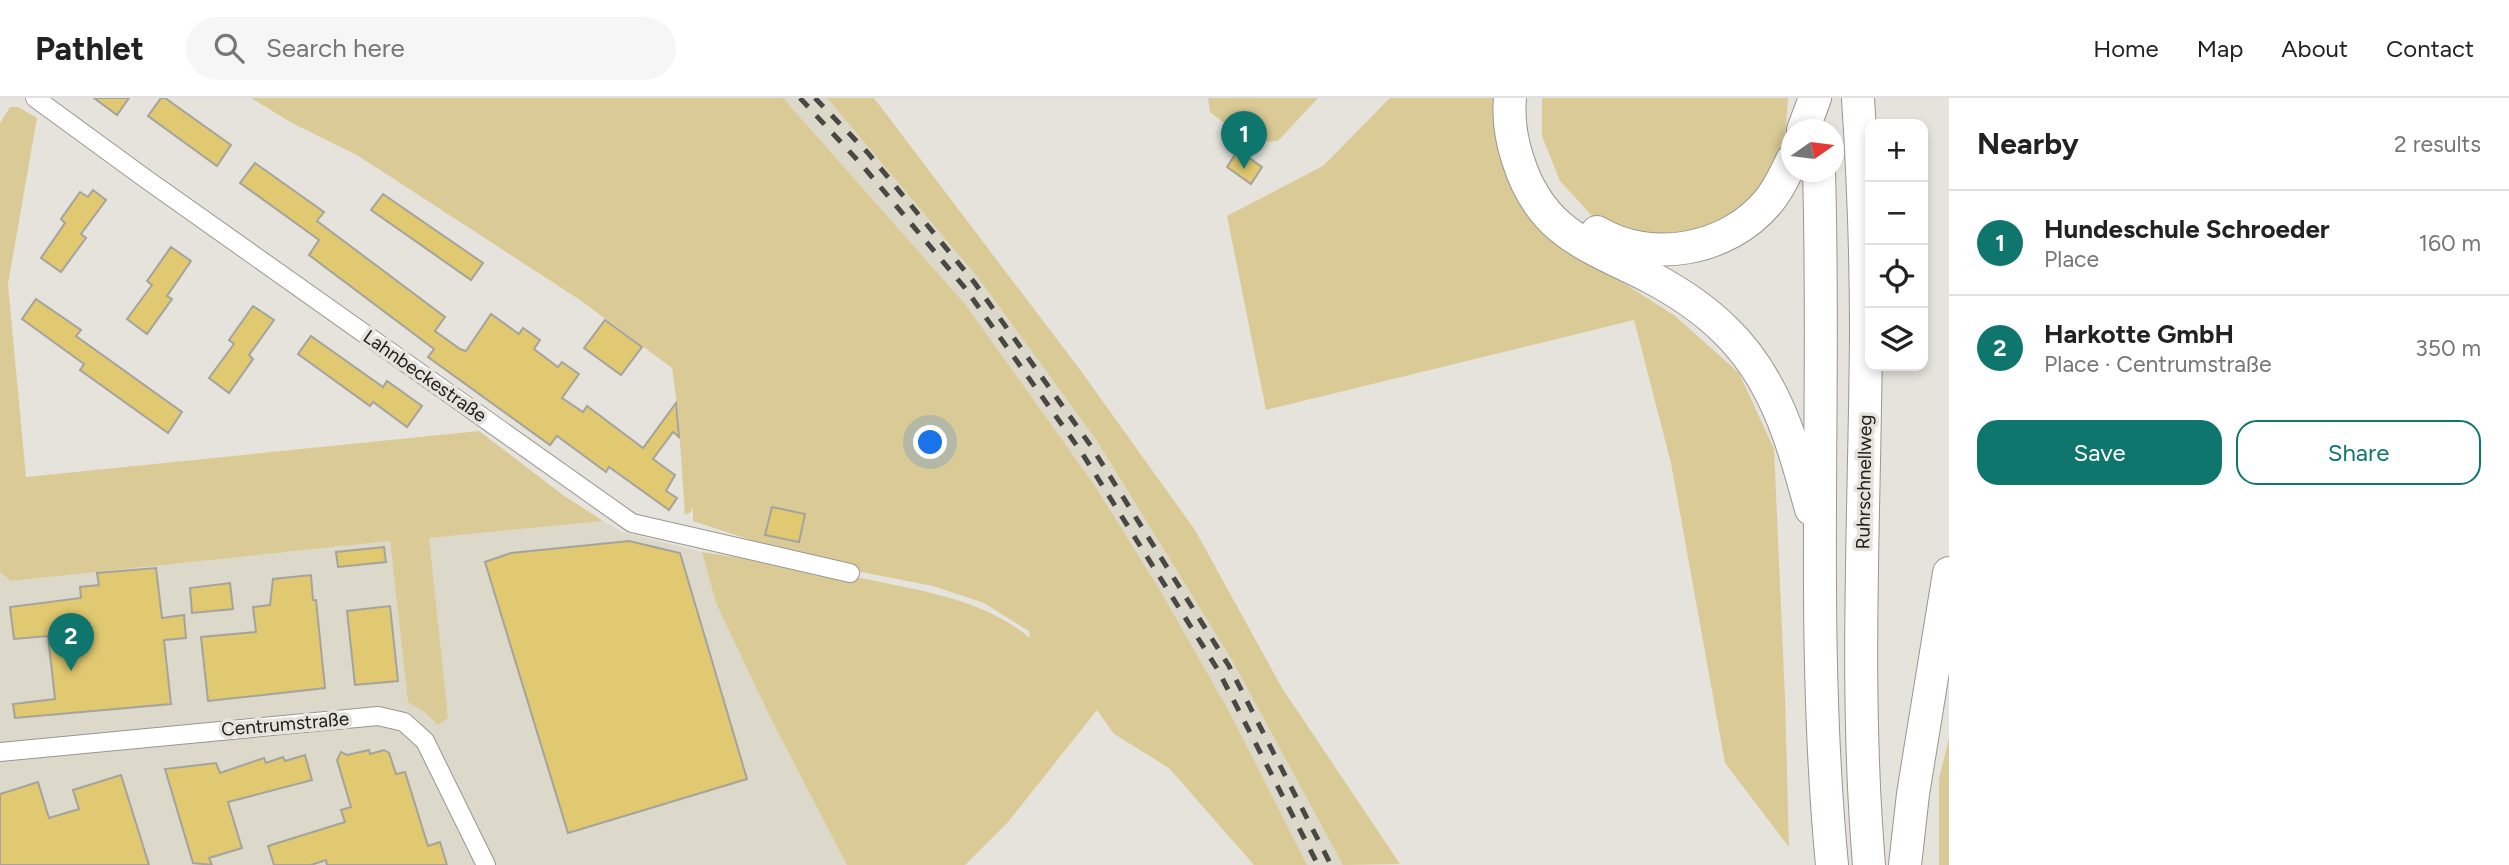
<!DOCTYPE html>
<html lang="en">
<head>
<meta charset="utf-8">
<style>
  body { margin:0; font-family:Figtree,sans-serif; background:#f6f6f6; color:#222 }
  .controls { position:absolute; right:21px; top:21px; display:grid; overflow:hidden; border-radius:14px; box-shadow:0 4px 10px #0003 }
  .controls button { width:63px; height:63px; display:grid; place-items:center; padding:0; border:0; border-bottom:2px solid #e0e0e0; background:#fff; color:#222; font:35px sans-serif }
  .compass { position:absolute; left:1781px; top:21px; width:63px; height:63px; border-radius:50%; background:#fff; box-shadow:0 4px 10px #0003; rotate:76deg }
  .you { position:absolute; left:931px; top:345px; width:24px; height:24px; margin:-18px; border:5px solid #fff; border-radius:50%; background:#1a73e8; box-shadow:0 0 0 10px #1a73e833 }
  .badge { display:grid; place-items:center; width:46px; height:46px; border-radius:50%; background:#0f766e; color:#fff; font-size:23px; font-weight:700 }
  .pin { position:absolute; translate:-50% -58px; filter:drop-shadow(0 2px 4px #0008) }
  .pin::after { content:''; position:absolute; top:37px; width:24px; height:21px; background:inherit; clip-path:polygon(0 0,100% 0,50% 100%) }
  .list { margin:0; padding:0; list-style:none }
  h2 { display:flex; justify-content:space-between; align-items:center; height:91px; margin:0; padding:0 28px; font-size:30px }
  h2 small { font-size:23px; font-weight:400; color:#767676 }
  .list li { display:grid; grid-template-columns:46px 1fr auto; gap:21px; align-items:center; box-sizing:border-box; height:105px; padding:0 28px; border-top:2px solid #e0e0e0 }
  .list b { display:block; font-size:26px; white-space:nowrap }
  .list p { margin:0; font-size:23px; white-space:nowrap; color:#767676 }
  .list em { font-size:23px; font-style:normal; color:#767676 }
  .actions { display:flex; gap:14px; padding:21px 28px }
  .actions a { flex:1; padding:16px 0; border:2px solid #0f766e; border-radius:21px; text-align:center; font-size:24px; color:#0f766e }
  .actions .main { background:#0f766e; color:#fff }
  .icon { flex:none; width:38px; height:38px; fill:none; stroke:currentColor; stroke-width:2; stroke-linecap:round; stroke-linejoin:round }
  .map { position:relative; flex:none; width:1949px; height:767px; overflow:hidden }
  header { display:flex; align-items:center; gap:42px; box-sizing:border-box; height:98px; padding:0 35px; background:#fff; border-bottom:2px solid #e0e0e0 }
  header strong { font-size:33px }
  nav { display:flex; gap:38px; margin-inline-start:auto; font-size:24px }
  .search { width:490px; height:63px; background:#f6f6f6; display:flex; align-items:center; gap:18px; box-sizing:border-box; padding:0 24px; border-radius:38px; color:#767676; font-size:26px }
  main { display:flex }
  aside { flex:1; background:#fff }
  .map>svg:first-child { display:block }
</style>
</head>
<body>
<header>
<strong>Pathlet</strong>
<div class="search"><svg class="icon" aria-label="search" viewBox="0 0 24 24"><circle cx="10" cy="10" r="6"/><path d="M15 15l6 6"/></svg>Search here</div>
<nav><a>Home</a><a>Map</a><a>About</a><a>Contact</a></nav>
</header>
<main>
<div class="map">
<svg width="1949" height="767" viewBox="0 0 1949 767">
  <rect width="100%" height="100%" fill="#e5e3dc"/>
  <g fill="#dcd8ca">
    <polygon points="783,0 827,0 979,181 1097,343 1233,564 1343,767 1307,767 1231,617 1093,385 965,206"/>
    <polygon points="603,423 622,434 702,454 716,505 772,623 847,767 0,767 0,474 11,483 390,443 408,603 423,613 438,627 448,620 428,440"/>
  </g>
  <g fill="#dacb96">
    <path d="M251 0H783L965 206 1093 385 1161 494 1231 617 1307 767H1254L1169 670 1114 636 1097 612 1008 724 965 767H847L772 623 716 505 702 454C759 463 815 471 871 482 927 494 984 502 1030 540L1029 533 984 505 933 488 851 472 800 458 693 423V408L691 414 685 417 678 315 672 270 580 202 357 57 292 25Z"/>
    <polygon points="827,0 874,0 1081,273 1195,432 1282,590 1400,766 1343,767 1233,564 1097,343 979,181"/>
    <path d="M1208 0H1318L1278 43C1246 46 1235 33 1210 14Z"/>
    <polygon points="1390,0 1501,0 1502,40 1605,173 1675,218 1739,275 1774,351 1785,599 1789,749 1725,665 1671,365 1634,222 1266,312 1227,118 1323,68"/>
    <polygon points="1542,0 1788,0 1785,39 1767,85 1728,119 1693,133 1649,136 1596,122 1560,83 1542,38"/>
    <polygon points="10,9 18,9 37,20 8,186 26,379 479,333 563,397 603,423 429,440 448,620 438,627 423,613 408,604 390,443 11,483 0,474 0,25"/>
    <polygon points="1949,640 1949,767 1939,767 1939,681"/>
  </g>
  <g fill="#e1c971" stroke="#a4a39c" stroke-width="2">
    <polygon points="94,0 129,0 117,17"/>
    <polygon points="161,0 165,0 231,47 217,68 148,18"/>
    <polygon points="1238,52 1262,69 1251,86 1227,69"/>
    <polygon points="255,65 324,114 317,123 445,219 435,233 460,251 466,253 491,216 519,236 523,230 540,242 534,251 558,269 562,264 579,276 562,300 583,314 587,308 643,350 676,305 679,339 673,334 653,361 675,377 666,393 677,400 669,412 609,369 606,374 557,338 550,347 428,259 434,251 309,157 319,142 240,85"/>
    <polygon points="93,92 106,102 81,136 86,140 61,174 41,160 65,125 61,121 80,94 88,99"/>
    <polygon points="383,96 483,165 471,182 371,112"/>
    <polygon points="171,149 191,163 167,198 172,201 147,236 127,221 152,187 147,183"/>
    <polygon points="36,201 81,232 76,238 182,314 168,335 80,272 84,266 22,221"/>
    <polygon points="253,208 274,222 249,257 253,261 229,295 209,280 234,246 229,242"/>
    <polygon points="605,222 642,249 621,277 584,250"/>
    <polygon points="311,238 383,289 387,283 422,308 407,329 373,304 370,308 298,256"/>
    <polygon points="772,409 805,416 799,444 765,437"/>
    <polygon points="629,443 680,455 747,681 568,735 485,464 511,455"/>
    <polygon points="384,449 386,464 338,469 336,454"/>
    <polygon points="156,470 162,520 184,517 186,540 164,542 171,606 15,620 13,606 55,601 48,538 14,541 10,509 81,500 80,489 99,487 97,475"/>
    <polygon points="311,477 313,502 316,502 325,590 208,603 201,539 256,534 253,509 270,507 273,481"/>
    <polygon points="230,485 233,511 192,515 190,490"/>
    <polygon points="390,508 398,583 355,587 347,513"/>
    <polygon points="369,652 370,656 384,652 389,655 396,676 405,674 428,748 440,744 447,767 327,767 326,762 311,767 274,767 268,748 345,724 341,712 351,709 337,662 341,654 347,657"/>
    <polygon points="305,657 312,682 228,704 242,750 209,760 212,767 193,765 165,671 216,665 220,675 264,660 266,665 283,659 285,663"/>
    <polygon points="121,677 149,767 0,767 0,696 38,684 49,720 79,711 73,692"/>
  </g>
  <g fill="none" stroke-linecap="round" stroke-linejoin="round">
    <g stroke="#989690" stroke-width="20">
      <g id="minor">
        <polyline points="35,0 146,81 632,425 850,475"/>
        <polyline points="0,654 378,618 404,624 425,643 486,767"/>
      </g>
    </g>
    <g stroke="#989690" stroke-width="34">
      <g id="motorway">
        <path d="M1510 0C1508 22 1511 41 1518 62 1541 136 1590 148 1652 180 1678 194 1704 211 1725 232 1776 281 1793 346 1811 411"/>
        <path d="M1858 0C1863 77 1866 155 1866 233 1865 411 1854 589 1869 767"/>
        <polyline points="1803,32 1815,0"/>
        <path d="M1819 74C1826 304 1810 537 1832 767"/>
        <path d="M1597 134C1651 166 1727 153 1768 104 1778 92 1785 77 1792 62"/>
        <polyline points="1905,767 1913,696 1949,475"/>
      </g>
    </g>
    <use href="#minor" stroke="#fff" stroke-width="18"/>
    <use href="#motorway" stroke="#fff" stroke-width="32"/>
    <g stroke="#484744" stroke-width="5" stroke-dasharray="12 12" stroke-linecap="butt">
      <polyline points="800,0 862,67 965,190 1082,355 1218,572 1318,767"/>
      <polyline points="815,0 868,55 974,184 1091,348 1229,568 1331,767"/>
    </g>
  </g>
  <g text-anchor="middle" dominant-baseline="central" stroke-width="7" stroke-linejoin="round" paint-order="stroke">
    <g font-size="19" fill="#21201e" stroke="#e5e3dc">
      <text transform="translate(425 278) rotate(35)">Lahnbeckestraße</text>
      <text transform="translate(1864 384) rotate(-89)">Ruhrschnellweg</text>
      <text transform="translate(285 626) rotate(-5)">Centrumstraße</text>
    </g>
  </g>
</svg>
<div class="controls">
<button>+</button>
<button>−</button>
<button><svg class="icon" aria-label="locate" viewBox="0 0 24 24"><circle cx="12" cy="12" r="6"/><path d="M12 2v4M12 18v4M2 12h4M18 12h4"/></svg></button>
<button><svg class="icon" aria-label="layers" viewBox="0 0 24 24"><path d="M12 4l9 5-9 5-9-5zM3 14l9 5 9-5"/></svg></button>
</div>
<svg class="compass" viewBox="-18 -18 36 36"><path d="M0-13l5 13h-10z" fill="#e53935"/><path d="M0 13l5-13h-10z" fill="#767676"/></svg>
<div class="you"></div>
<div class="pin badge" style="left:1244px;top:71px">1</div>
<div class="pin badge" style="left:71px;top:573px">2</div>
</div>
<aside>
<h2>Nearby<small>2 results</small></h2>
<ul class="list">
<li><span class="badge">1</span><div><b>Hundeschule Schroeder</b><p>Place</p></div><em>160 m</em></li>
<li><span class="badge">2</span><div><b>Harkotte GmbH</b><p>Place · Centrumstraße</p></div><em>350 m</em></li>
</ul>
<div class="actions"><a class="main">Save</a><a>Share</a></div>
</aside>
</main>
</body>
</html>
